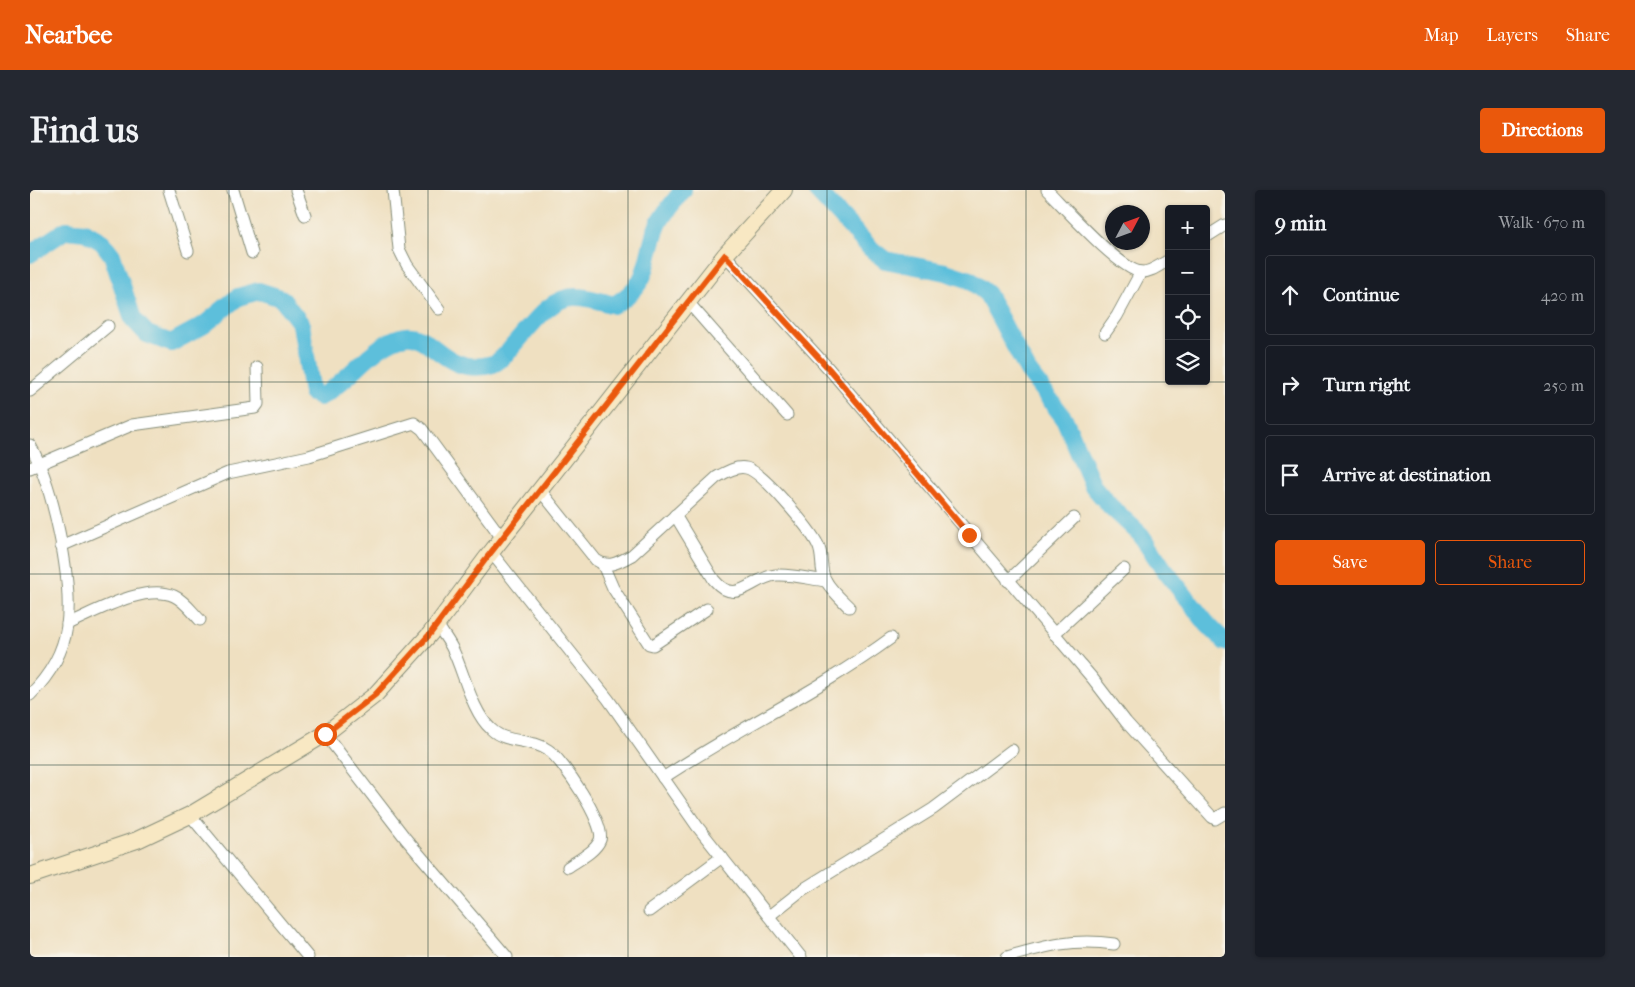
<!DOCTYPE html>
<html lang="en">
<head>
<meta charset="utf-8">
<style>
  body { margin:0; font-family:"IM FELL French Canon",serif; background:#242831; color:#f1f3f6 }
  .controls { position:absolute; right:15px; top:15px; display:grid; overflow:hidden; border-radius:5px; box-shadow:0 1px 4px #0004 }
  .controls button { width:45px; height:45px; display:grid; place-items:center; padding:0; border:0; border-bottom:1px solid #363941; background:#171b24; color:#f1f3f6; font:25px sans-serif }
  .compass { position:absolute; left:1075px; top:15px; width:45px; height:45px; border-radius:50%; background:#171b24; box-shadow:0 1px 4px #0004; rotate:49deg }
  .stop { position:absolute; width:15px; height:15px; margin:-11px; border:4px solid #ea580c; border-radius:50%; background:#fff }
  .stop.end { background:#ea580c; border-color:#fff; box-shadow:0 1px 5px #0008 }
  .list { margin:0; padding:0; list-style:none }
  h2 { display:flex; justify-content:space-between; align-items:center; height:65px; margin:0; padding:0 20px; font-size:21px }
  h2 small { font-size:16px; font-weight:400; color:#9ea1a6 }
  .list li { display:grid; grid-template-columns:32px 1fr auto; gap:15px; align-items:center; box-sizing:border-box; height:80px; margin:0 10px 10px; padding:0 10px; border:1px solid #363941; border-radius:5px }
  .list b { display:block; font-size:19px; white-space:nowrap }
  .list em { font-size:16px; font-style:normal; color:#9ea1a6 }
  .actions { display:flex; gap:10px; padding:15px 20px }
  .actions a { flex:1; padding:11px 0; border:1px solid #ea580c; border-radius:5px; text-align:center; font-size:18px; color:#ea580c }
  .actions .main { background:#ea580c; color:#fff }
  .icon { flex:none; width:28px; height:28px; fill:none; stroke:currentColor; stroke-width:2; stroke-linecap:round; stroke-linejoin:round }
  .map { position:relative; flex:none; width:1195px; height:767px; overflow:hidden; border-radius:5px }
  header { display:flex; align-items:center; gap:30px; box-sizing:border-box; height:70px; padding:0 25px; background:#ea580c; color:#fff }
  header strong { font-size:24px }
  nav { display:flex; gap:28px; margin-inline-start:auto; font-size:18px }
  .intro { display:flex; align-items:center; justify-content:space-between; box-sizing:border-box; height:120px; padding:0 30px }
  h1 { margin:0; font-size:35px }
  .button { padding:12px 22px; border-radius:5px; background:#ea580c; color:#fff; font-size:18px; font-weight:700 }
  main { display:flex; gap:30px; padding:0 30px }
  aside { flex:1; background:#171b24; border-radius:5px; box-shadow:0 1px 4px #0004 }
  .map>svg:first-child { display:block }
</style>
</head>
<body>
<header>
<strong>Nearbee</strong>
<nav><a>Map</a><a>Layers</a><a>Share</a></nav>
</header>
<div class="intro"><h1>Find us</h1><a class="button">Directions</a></div>
<main>
<div class="map">
<svg width="1195" height="767" viewBox="0 0 1195 767">
  <rect width="100%" height="100%" fill="#f7f3e8"/>
  <filter id="ink" filterUnits="userSpaceOnUse"><feTurbulence type="fractalNoise" baseFrequency=".02" numOctaves="2"/><feDisplacementMap in="SourceGraphic" scale="10" xChannelSelector="R" yChannelSelector="G"/><feConvolveMatrix kernelMatrix="1 2 1 2 8 2 1 2 1" color-interpolation-filters="sRGB"/></filter>
  <filter id="wash" filterUnits="userSpaceOnUse"><feTurbulence type="fractalNoise" baseFrequency=".0096" numOctaves="4" result="noise"/><feDisplacementMap in="SourceGraphic" scale="20" xChannelSelector="R" yChannelSelector="G"/><feGaussianBlur stdDeviation="1.12" result="paint"/><feColorMatrix in="noise" values="0 0 0 0 0 0 0 0 0 0 0 0 0 0 0 0 0 1.4 0 .05"/><feComposite in="paint" operator="in"/></filter>
  <g filter="url(#wash)">
    <rect width="100%" height="100%" fill="#efe0c1"/>
    <g fill="none" stroke-linecap="round" stroke-linejoin="round">
      <g stroke="#5dbfdb" stroke-width="18">
        <polyline points="786,0 840,58 855,70 916,82 940,90 957,104 998,181 1034,228 1063,296 1080,316 1111,345 1133,378 1178,435 1195,452"/>
        <path d="M0 64 36 40 55 42 72 52 82 65 103 129 117 144 141 153 174 135 208 107 229 101 251 108 271 134 282 203 290 207C319 192 345 150 376 146 403 143 416 188 463 174 471 171 478 162 483 156 499 139 520 105 547 107 560 107 572 112 584 115 624 91 613 71 628 35 633 23 645 11 653 0"/>
      </g>
    </g>
  </g>
  <g filter="url(#ink)">
    <g fill="none" stroke-linecap="round" stroke-linejoin="round">
      <g stroke="#878e7a" stroke-width="13">
        <g id="minor">
          <polyline points="139,0 158,61"/>
          <polyline points="203,0 222,63"/>
          <polyline points="266,0 275,25"/>
          <polyline points="363,0 369,59 377,75 409,119"/>
          <path d="M1017 0C1034 17 1090 80 1111 82 1120 83 1131 74 1139 70"/>
          <polyline points="1176,47 1195,35"/>
          <polyline points="695,65 799,179 1063,489 1096,532 1182,627 1185,629 1195,623"/>
          <polyline points="658,112 757,225"/>
          <polyline points="1075,143 1087,126 1111,82"/>
          <polyline points="0,201 78,136"/>
          <path d="M0 255C23 295 43 390 37 436 33 464 19 486 0 505"/>
          <polyline points="0,278 102,235 225,218 228,214 227,177"/>
          <path d="M510 300 566 370C579 379 589 372 602 365L687 287C696 282 706 276 716 278 732 281 780 339 788 355 794 367 789 380 796 391 802 401 811 409 819 417"/>
          <path d="M645 325 684 390C707 417 720 388 746 385 762 384 780 389 796 391"/>
          <polyline points="31,356 198,283 279,266 384,233 392,239 472,348"/>
          <polyline points="461,362 578,509 667,636 771,767"/>
          <polyline points="573,375 583,398 619,454 623,455 677,419"/>
          <polyline points="978,391 1044,328"/>
          <path d="M37 434C65 422 115 393 144 406 155 411 162 422 170 430"/>
          <path d="M407 434C412 443 419 451 423 460 434 483 442 522 461 539 476 554 501 548 518 560 532 569 576 634 570 650 565 662 548 670 538 677"/>
          <polyline points="1024,444 1094,379"/>
          <polyline points="295,544 376,649 477,767"/>
          <path d="M633 588C708 538 789 501 861 448"/>
          <polyline points="160,625 278,767"/>
          <polyline points="619,721 692,667"/>
          <polyline points="739,726 772,700 903,619 982,560"/>
          <path d="M977 767C1015 756 1044 748 1084 754"/>
        </g>
      </g>
      <g stroke="#878e7a" stroke-width="18">
        <polyline id="secondary" points="0,686 107,650 160,625 295,544 345,505 400,444 455,370 695,65 754,0"/>
      </g>
      <use href="#minor" stroke="#fff" stroke-width="11"/>
      <use href="#secondary" stroke="#f8e8c3" stroke-width="16"/>
    </g>
  </g>
  <g fill="none" stroke-linecap="round" stroke-linejoin="round" filter="url(#ink)">
    <polyline stroke="#ea580c" stroke-width="6" points="295,544 345,505 400,444 455,370 695,65 799,179 939,345"/>
  </g>
  <path fill="none" stroke="#1f3d34" stroke-width="1" stroke-opacity="0.55" d="M199 0V767M398 0V767M598 0V767M797 0V767M996 0V767M0 192H1195M0 384H1195M0 575H1195"/>
</svg>
<div class="controls">
<button>+</button>
<button>−</button>
<button><svg class="icon" aria-label="locate" viewBox="0 0 24 24"><circle cx="12" cy="12" r="6"/><path d="M12 2v4M12 18v4M2 12h4M18 12h4"/></svg></button>
<button><svg class="icon" aria-label="layers" viewBox="0 0 24 24"><path d="M12 4l9 5-9 5-9-5zM3 14l9 5 9-5"/></svg></button>
</div>
<svg class="compass" viewBox="-18 -18 36 36"><path d="M0-13l5 13h-10z" fill="#e53935"/><path d="M0 13l5-13h-10z" fill="#9ea1a6"/></svg>
<div class="stop" style="left:295px;top:544px"></div>
<div class="stop end" style="left:939px;top:345px"></div>
</div>
<aside>
<h2>9 min<small>Walk · 670 m</small></h2>
<ul class="list">
<li><svg class="icon" aria-label="ahead" viewBox="0 0 24 24"><path d="M12 20V5M6 11l6-6 6 6"/></svg><div><b>Continue</b></div><em>420 m</em></li>
<li><svg class="icon" aria-label="right" viewBox="0 0 24 24"><path d="M7 20v-9h11M14 6l5 5-5 5"/></svg><div><b>Turn right</b></div><em>250 m</em></li>
<li><svg class="icon" aria-label="arrive" viewBox="0 0 24 24"><path d="M6 21V4h12l-3 4 3 4H6"/></svg><div><b>Arrive at destination</b></div></li>
</ul>
<div class="actions"><a class="main">Save</a><a>Share</a></div>
</aside>
</main>
</body>
</html>
